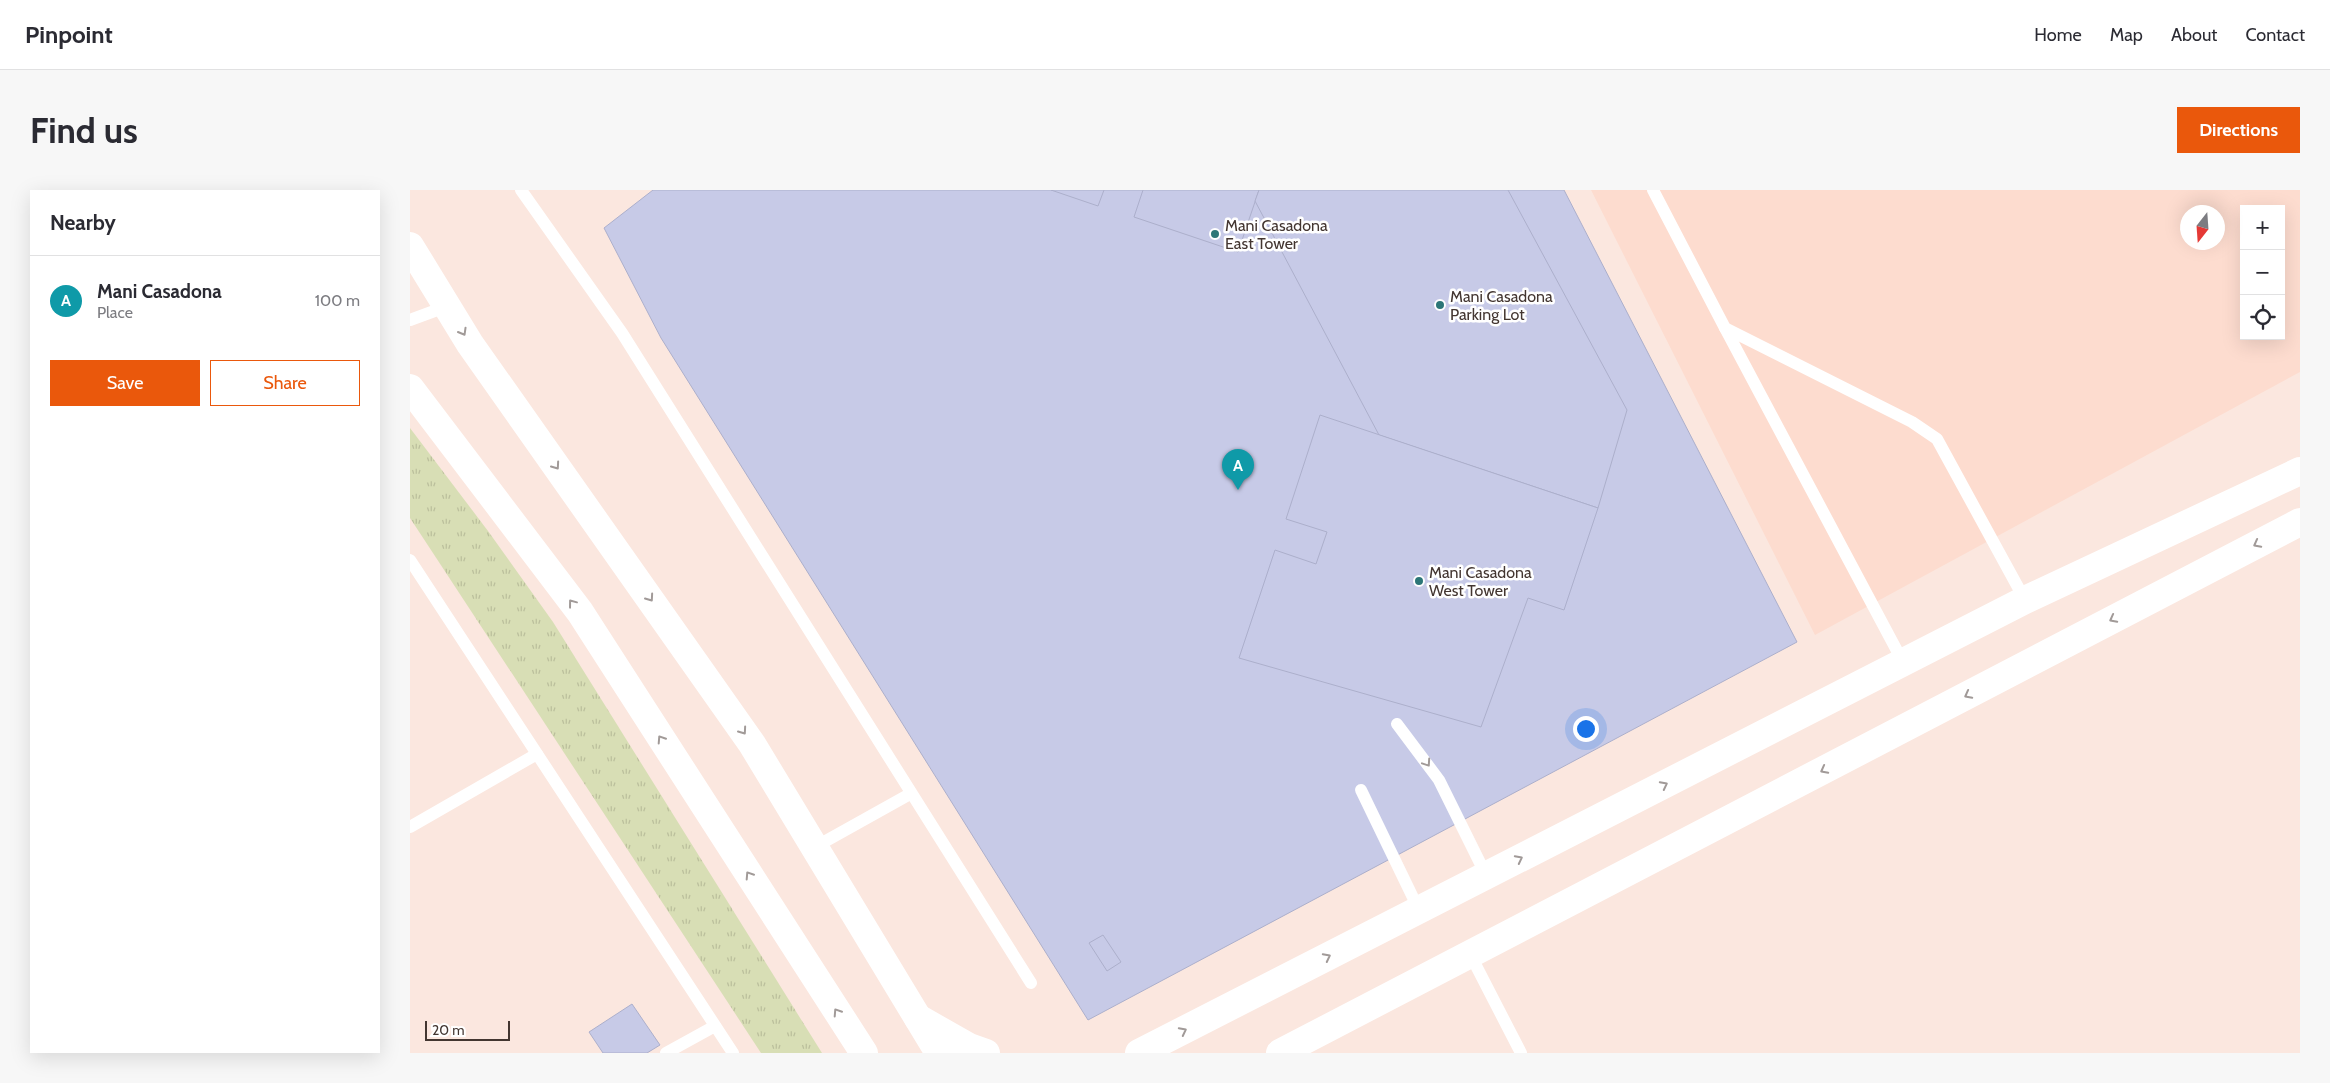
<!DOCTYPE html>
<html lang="en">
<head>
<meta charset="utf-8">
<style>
  body { margin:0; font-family:Cabin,sans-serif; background:#f7f7f7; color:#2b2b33 }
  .controls { position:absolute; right:15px; top:15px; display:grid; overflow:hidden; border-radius:0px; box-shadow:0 5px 20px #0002 }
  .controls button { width:45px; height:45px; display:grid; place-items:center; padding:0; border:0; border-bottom:1px solid #e1e1e2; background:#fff; color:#2b2b33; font:25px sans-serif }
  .compass { position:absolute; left:1770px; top:15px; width:45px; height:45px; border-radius:50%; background:#fff; box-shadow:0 5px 20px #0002; rotate:197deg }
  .scale { position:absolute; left:15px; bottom:12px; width:85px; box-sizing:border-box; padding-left:5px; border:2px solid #433631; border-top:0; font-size:14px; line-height:18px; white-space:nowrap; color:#433631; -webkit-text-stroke:4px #fff; paint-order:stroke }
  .you { position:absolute; left:1175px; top:538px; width:18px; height:18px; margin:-12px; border:4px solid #fff; border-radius:50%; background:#1a73e8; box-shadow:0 0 0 8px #1a73e833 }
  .badge { display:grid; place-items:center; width:32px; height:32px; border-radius:50%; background:#ea580c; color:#fff; font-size:16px; font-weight:700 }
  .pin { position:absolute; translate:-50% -41px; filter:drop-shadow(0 1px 2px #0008) }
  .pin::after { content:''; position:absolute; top:26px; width:18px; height:15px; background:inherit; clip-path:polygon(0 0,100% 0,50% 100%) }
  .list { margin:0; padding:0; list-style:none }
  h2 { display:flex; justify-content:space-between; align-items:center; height:65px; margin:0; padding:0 20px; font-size:21px }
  h2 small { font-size:16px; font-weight:400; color:#7c7c81 }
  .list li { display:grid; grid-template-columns:32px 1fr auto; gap:15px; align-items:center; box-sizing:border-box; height:90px; padding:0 20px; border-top:1px solid #e1e1e2 }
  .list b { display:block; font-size:19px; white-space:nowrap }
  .list p { margin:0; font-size:16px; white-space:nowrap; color:#7c7c81 }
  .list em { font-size:16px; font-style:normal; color:#7c7c81 }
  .actions { display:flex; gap:10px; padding:15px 20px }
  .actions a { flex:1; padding:11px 0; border:1px solid #ea580c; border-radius:0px; text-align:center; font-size:18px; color:#ea580c }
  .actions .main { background:#ea580c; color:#fff }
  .icon { flex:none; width:28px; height:28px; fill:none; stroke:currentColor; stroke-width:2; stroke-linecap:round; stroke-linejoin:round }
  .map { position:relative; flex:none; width:1890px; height:863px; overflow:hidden; border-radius:0px }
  header { display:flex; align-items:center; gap:30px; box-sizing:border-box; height:70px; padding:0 25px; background:#fff; border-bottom:1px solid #e1e1e2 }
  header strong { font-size:24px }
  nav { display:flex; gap:28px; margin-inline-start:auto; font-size:18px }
  .intro { display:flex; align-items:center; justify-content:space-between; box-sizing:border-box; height:120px; padding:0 30px }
  h1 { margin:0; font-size:35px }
  .button { padding:12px 22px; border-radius:0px; background:#ea580c; color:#fff; font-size:18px; font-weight:700 }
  main { display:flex; gap:30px; padding:0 30px }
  aside { flex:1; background:#fff; border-radius:0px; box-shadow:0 5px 20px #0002 }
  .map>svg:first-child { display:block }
</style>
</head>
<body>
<header>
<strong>Pinpoint</strong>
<nav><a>Home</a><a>Map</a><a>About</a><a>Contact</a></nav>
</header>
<div class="intro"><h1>Find us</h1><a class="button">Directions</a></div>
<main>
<aside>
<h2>Nearby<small></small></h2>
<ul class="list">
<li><span class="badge" style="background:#0f9aa8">A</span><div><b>Mani Casadona</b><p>Place</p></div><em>100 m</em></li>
</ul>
<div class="actions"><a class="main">Save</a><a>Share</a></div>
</aside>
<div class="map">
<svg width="1890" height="863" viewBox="0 0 1890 863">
  <defs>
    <pattern id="grass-tufts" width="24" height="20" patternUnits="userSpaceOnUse" patternTransform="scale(1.25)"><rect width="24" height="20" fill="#d8deb5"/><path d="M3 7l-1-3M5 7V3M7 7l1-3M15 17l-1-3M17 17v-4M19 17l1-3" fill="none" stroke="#bbbf9c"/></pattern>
  </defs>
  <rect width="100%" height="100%" fill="#fbe7df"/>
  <path fill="#fddccf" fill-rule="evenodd" d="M1181 0H1890V182L1405 445ZM1834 19H1871V146H1834ZM1778 22H1808V52H1778Z"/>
  <polygon fill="url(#grass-tufts)" points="0,238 78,341 143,432 412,863 351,863 0,328"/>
  <g fill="#c7cae7" stroke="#acafcb">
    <polygon points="243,0 1154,0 1387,452 678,830 251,148 194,38"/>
    <polygon points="641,0 694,0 688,16"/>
    <polygon points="733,0 849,0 828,62 724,27"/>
    <polygon points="849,0 1098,0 1217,220 1188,318 969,245 845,11"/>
    <polygon points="910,225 1188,318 1154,420 1118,408 1071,537 829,468 865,360 906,374 917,342 876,329"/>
    <polygon points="693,745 711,772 697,781 679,753"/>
    <polygon points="222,814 250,855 237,863 193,863 179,842"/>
  </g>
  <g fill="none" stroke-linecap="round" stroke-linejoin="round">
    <g stroke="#fff" stroke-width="12">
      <polyline points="111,0 212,143 621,793"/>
      <polyline points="1243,0 1315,138 1502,232 1527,249 1615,410"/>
      <polyline points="0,130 38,116"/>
      <polyline points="1315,138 1493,472"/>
      <polyline points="0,370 323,863"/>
      <polyline points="987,534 1029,590 1076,685"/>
      <polyline points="951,600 1009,720"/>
      <polyline points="0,637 127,564"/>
      <polyline points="405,657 500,604"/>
      <polyline points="1060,764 1111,863"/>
      <polyline points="256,863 305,836"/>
    </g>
    <g stroke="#fff" stroke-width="28">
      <polyline points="508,828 559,857 576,863"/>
      <polyline points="729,863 1615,410 1890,281"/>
      <polyline points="870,863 1890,332"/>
    </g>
    <g stroke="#fff" stroke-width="28">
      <polyline points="0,56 60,154 342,554 529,863"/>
      <polyline points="0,198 170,422 454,863"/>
    </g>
  </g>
  <defs><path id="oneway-chevron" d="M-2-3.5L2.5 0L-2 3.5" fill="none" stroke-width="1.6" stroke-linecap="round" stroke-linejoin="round" transform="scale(1.25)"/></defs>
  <g stroke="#a19a98">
    <use href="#oneway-chevron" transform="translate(53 142) rotate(60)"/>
    <use href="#oneway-chevron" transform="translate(146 276) rotate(55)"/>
    <use href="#oneway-chevron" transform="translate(1847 354) rotate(152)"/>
    <use href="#oneway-chevron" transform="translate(240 408) rotate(55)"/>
    <use href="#oneway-chevron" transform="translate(162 413) rotate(-127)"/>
    <use href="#oneway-chevron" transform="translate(1703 429) rotate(152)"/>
    <use href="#oneway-chevron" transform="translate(1558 505) rotate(152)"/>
    <use href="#oneway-chevron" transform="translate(333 541) rotate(55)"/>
    <use href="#oneway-chevron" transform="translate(251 549) rotate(-123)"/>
    <use href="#oneway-chevron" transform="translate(1017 573) rotate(56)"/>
    <use href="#oneway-chevron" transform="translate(1414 580) rotate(152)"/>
    <use href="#oneway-chevron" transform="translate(1254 595) rotate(-27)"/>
    <use href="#oneway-chevron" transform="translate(1109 669) rotate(-27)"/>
    <use href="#oneway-chevron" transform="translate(339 685) rotate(-123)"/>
    <use href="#oneway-chevron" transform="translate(917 767) rotate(-27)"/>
    <use href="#oneway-chevron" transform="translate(427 822) rotate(-123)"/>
    <use href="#oneway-chevron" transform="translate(773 841) rotate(-27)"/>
  </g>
  <g fill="#2c7677" stroke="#fff" stroke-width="2">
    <circle cx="805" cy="44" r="5"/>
    <circle cx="1030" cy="115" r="5"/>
    <circle cx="1009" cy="391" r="5"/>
  </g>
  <g text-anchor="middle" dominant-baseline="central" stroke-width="5" stroke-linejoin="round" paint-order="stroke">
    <g font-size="16" fill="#433631" stroke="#fff" text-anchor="start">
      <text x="815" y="35">Mani Casadona<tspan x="815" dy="18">East Tower</tspan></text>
      <text x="1040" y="106">Mani Casadona<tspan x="1040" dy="18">Parking Lot</tspan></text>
      <text x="1019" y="382">Mani Casadona<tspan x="1019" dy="18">West Tower</tspan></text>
    </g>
  </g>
</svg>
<div class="controls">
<button>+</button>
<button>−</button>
<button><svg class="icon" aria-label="locate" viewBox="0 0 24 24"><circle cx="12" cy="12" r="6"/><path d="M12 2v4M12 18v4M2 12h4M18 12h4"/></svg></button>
</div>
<svg class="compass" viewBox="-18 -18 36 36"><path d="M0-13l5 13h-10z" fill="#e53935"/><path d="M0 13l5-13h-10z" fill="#7c7c81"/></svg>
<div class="scale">20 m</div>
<div class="you"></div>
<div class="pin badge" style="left:828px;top:300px;background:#0f9aa8">A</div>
</div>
</main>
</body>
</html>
